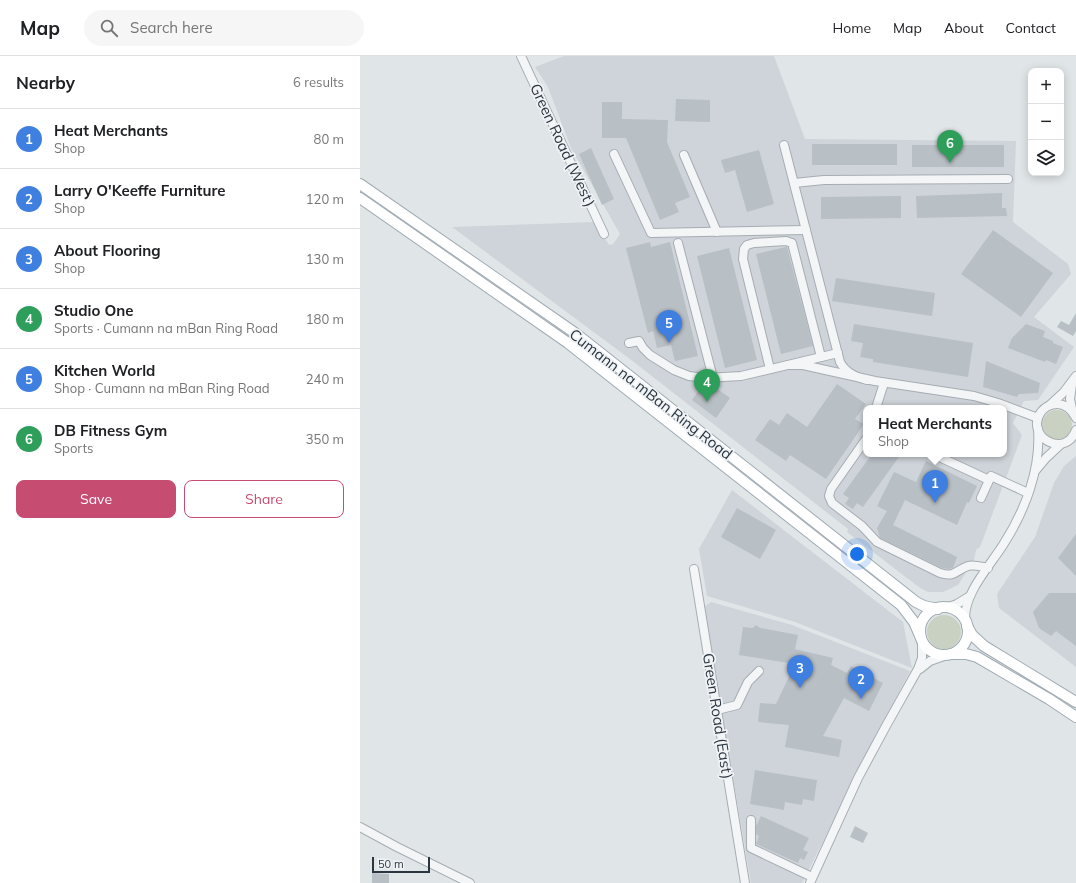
<!DOCTYPE html>
<html lang="en">
<head>
<meta charset="utf-8">
<style>
  body { margin:0; font-family:Mulish,sans-serif; background:#f6f6f6; color:#202124 }
  .controls { position:absolute; right:12px; top:12px; display:grid; overflow:hidden; border-radius:8px; box-shadow:0 2px 10px #0003 }
  .controls button { width:36px; height:36px; display:grid; place-items:center; padding:0; border:0; border-bottom:1px solid #e0e0e0; background:#fff; color:#202124; font:20px sans-serif }
  .scale { position:absolute; left:12px; bottom:10px; width:58px; box-sizing:border-box; padding-left:4px; border:2px solid #2a353f; border-top:0; font-size:11px; line-height:14px; white-space:nowrap; color:#2a353f; -webkit-text-stroke:3px #f0f3f6; paint-order:stroke }
  .you { position:absolute; left:497px; top:498px; width:14px; height:14px; margin:-10px; border:3px solid #fff; border-radius:50%; background:#1a73e8; box-shadow:0 0 0 6px #1a73e833 }
  .badge { display:grid; place-items:center; width:26px; height:26px; border-radius:50%; background:#c64c72; color:#fff; font-size:13px; font-weight:700 }
  .pin { position:absolute; translate:-50% -33px; filter:drop-shadow(0 1px 2px #0008) }
  .pin::after { content:''; position:absolute; top:21px; width:14px; height:12px; background:inherit; clip-path:polygon(0 0,100% 0,50% 100%) }
  .popup { position:absolute; left:503px; top:349px; width:144px; height:52px; box-sizing:border-box; display:grid; place-content:center; border-radius:8px; background:#fff; filter:drop-shadow(0 1px 3px #0005); font-size:13px; white-space:nowrap; color:#757577 }
  .popup b { font-size:15px; color:#202124 }
  .popup::after { content:''; position:absolute; left:50%; top:100%; margin-left:-8px; border:8px solid transparent; border-top-color:#fff }
  .list { margin:0; padding:0; list-style:none }
  h2 { display:flex; justify-content:space-between; align-items:center; height:52px; margin:0; padding:0 16px; font-size:17px }
  h2 small { font-size:13px; font-weight:400; color:#757577 }
  .list li { display:grid; grid-template-columns:26px 1fr auto; gap:12px; align-items:center; box-sizing:border-box; height:60px; padding:0 16px; border-top:1px solid #e0e0e0 }
  .list b { display:block; font-size:15px; white-space:nowrap }
  .list p { margin:0; font-size:13px; white-space:nowrap; color:#757577 }
  .list em { font-size:13px; font-style:normal; color:#757577 }
  .actions { display:flex; gap:8px; padding:12px 16px }
  .actions a { flex:1; padding:9px 0; border:1px solid #c64c72; border-radius:8px; text-align:center; font-size:14px; color:#c64c72 }
  .actions .main { background:#c64c72; color:#fff }
  .icon { flex:none; width:22px; height:22px; fill:none; stroke:currentColor; stroke-width:2; stroke-linecap:round; stroke-linejoin:round }
  .map { position:relative; flex:none; width:716px; height:827px; overflow:hidden }
  header { display:flex; align-items:center; gap:24px; box-sizing:border-box; height:56px; padding:0 20px; background:#fff; border-bottom:1px solid #e0e0e0 }
  header strong { font-size:19px }
  nav { display:flex; gap:22px; margin-inline-start:auto; font-size:14px }
  .search { width:280px; height:36px; background:#f6f6f6; display:flex; align-items:center; gap:10px; box-sizing:border-box; padding:0 14px; border-radius:22px; color:#757577; font-size:15px }
  main { display:flex }
  aside { flex:1; background:#fff }
  .map>svg:first-child { display:block }
</style>
</head>
<body>
<header>
<strong>Map</strong>
<div class="search"><svg class="icon" aria-label="search" viewBox="0 0 24 24"><circle cx="10" cy="10" r="6"/><path d="M15 15l6 6"/></svg>Search here</div>
<nav><a>Home</a><a>Map</a><a>About</a><a>Contact</a></nav>
</header>
<main>
<aside>
<h2>Nearby<small>6 results</small></h2>
<ul class="list">
<li><span class="badge" style="background:#3f7fe0">1</span><div><b>Heat Merchants</b><p>Shop</p></div><em>80 m</em></li>
<li><span class="badge" style="background:#3f7fe0">2</span><div><b>Larry O'Keeffe Furniture</b><p>Shop</p></div><em>120 m</em></li>
<li><span class="badge" style="background:#3f7fe0">3</span><div><b>About Flooring</b><p>Shop</p></div><em>130 m</em></li>
<li><span class="badge" style="background:#2e9e5b">4</span><div><b>Studio One</b><p>Sports · Cumann na mBan Ring Road</p></div><em>180 m</em></li>
<li><span class="badge" style="background:#3f7fe0">5</span><div><b>Kitchen World</b><p>Shop · Cumann na mBan Ring Road</p></div><em>240 m</em></li>
<li><span class="badge" style="background:#2e9e5b">6</span><div><b>DB Fitness Gym</b><p>Sports</p></div><em>350 m</em></li>
</ul>
<div class="actions"><a class="main">Save</a><a>Share</a></div>
</aside>
<div class="map">
<svg width="716" height="827" viewBox="0 0 716 827">
  <rect width="100%" height="100%" fill="#e0e5e8"/>
  <g fill="#cfd4da" fill-rule="evenodd">
    <path d="M204 0H414L445 83 656 85 653 166 708 208 711 218 674 261 714 291 678 344 664 345 653 367 662 379 620 491 616 494 614 504 598 529 583 536H568L560 532 487 476 488 473 270 303 92 171 235 166 249 189 253 188 260 178 211 92 188 31 175 11ZM506 352H644V398H506Z"/>
    <polygon points="716,400 716,611 639,552 637,538 675,481 694,427 704,410"/>
    <polygon points="372,434 543,566 552,612 435,566 347,540 339,493"/>
    <polygon points="351,546 432,569 550,615 442,827 391,827 344,551"/>
  </g>
  <g fill="#c9d2c2">
    <circle cx="697" cy="369" r="15"/>
    <circle cx="584" cy="576" r="17"/>
  </g>
  <g fill="#b8bfc5">
    <polygon points="316,43 350,44 350,66 315,65"/>
    <polygon points="242,46 262,46 262,63 308,64 307,86 330,141 315,147 319,156 300,164 266,82 242,82"/>
    <rect x="452" y="88" width="85" height="21"/>
    <rect x="552" y="89" width="92" height="22"/>
    <polygon points="231,92 254,143 242,149 219,98"/>
    <polygon points="399,94 414,148 387,156 375,114 365,117 361,104"/>
    <polygon points="642,137 642,152 646,152 647,160 557,162 556,140"/>
    <polygon points="541,140 541,162 461,163 461,141"/>
    <polygon points="633,174 693,217 661,261 601,218"/>
    <polygon points="290,186 291,191 310,186 338,300 315,305 311,289 297,292 293,275 288,277 266,192"/>
    <polygon points="426,191 427,191 453,290 421,298 396,198"/>
    <polygon points="369,192 397,304 365,312 337,200"/>
    <polygon points="476,222 575,237 572,260 472,245"/>
    <polygon points="716,257 716,275 713,280 697,271 701,265 709,269"/>
    <polygon points="494,268 613,287 608,321 513,306 513,303 500,301 503,287 491,285"/>
    <polygon points="666,268 685,275 683,281 693,285 693,287 703,291 696,308 686,304 685,306 648,292 652,282"/>
    <polygon points="626,305 680,327 678,337 659,338 657,341 623,331"/>
    <polygon points="477,328 506,348 495,363 504,368 466,423 430,399 426,405 395,384 410,363 419,369 427,357 447,371"/>
    <polygon points="348,332 353,336 356,332 370,342 356,362 332,344 340,333 345,337"/>
    <polygon points="512,398 541,398 503,451 497,447 493,453 485,448 489,442 483,438"/>
    <polygon points="566,405 617,430 609,447 607,446 597,469 545,444 533,469 597,501 593,512 589,513 582,512 520,482 517,472 527,455 517,450 534,416 556,426"/>
    <polygon points="377,452 416,474 400,503 361,481"/>
    <polygon points="716,478 716,520 698,502"/>
    <polygon points="689,537 716,537 716,590 696,575 691,580 679,572 673,556"/>
    <polygon points="396,569 400,572 438,579 435,593 473,602 471,609 487,617 491,610 523,627 509,655 484,642 463,680 482,684 479,701 425,691 429,669 398,666 400,647 416,648 435,608 379,599 383,571 393,572"/>
    <polygon points="395,714 457,724 454,745 443,743 442,749 425,746 424,754 390,748"/>
    <polygon points="401,760 449,782 443,794 448,796 444,804 440,802 438,807 396,788 399,780 396,778 396,770"/>
    <polygon points="495,770 508,777 503,787 490,781"/>
    <polygon points="12,817 29,818 29,827 12,827"/>
  </g>
  <g fill="none" stroke-linecap="round" stroke-linejoin="round">
    <g stroke="#a6adb2" stroke-width="10">
      <g id="minor">
        <polyline points="161,0 244,178"/>
        <path d="M424 89 480 306C485 316 495 321 507 324"/>
        <polyline points="254,98 291,177 446,174"/>
        <polyline points="324,99 357,176"/>
        <polyline points="434,127 464,124 648,123"/>
        <polyline points="318,187 353,322"/>
        <polyline points="269,287 279,285 283,292 290,299 314,314 329,320 346,322 381,320 478,297"/>
        <polyline points="428,309 443,309 515,325 614,340 638,347 678,362"/>
        <polyline points="410,313 383,203 384,193 387,189 394,187 426,185 432,187 461,301"/>
        <polyline points="712,329 710,343 713,357"/>
        <polyline points="690,349 704,336 716,320"/>
        <polyline points="516,352 524,327"/>
        <path d="M716 362C712 354 706 348 697 348 691 348 685 351 681 356 664 380 705 404 716 374"/>
        <path d="M506 383 471 433 469 440 472 447 502 470 517 486 580 517C595 522 596 514 608 510 614 508 622 511 628 512"/>
        <polyline points="573,398 629,424"/>
        <polyline points="676,414 686,402 701,388"/>
        <polyline points="621,442 631,420 668,437"/>
        <polyline points="334,513 385,827"/>
        <polyline points="586,552 597,548 610,540"/>
        <path d="M605 564C604 537 629 511 643 489 665 455 681 413 678 373"/>
        <polyline points="560,613 570,605 587,599"/>
        <polyline points="357,654 377,649 388,626 399,615"/>
        <polyline points="391,764 391,792 452,821"/>
        <polyline points="0,771 37,791 110,827"/>
        <polyline points="450,827 498,722 526,670 558,613 562,602 562,586"/>
      </g>
    </g>
    <g stroke="#a0abb3" stroke-width="12">
      <g id="major">
        <polyline points="0,128 215,277 556,546 564,550 578,553"/>
        <polyline points="0,142 208,287 541,549 554,566 561,582"/>
        <circle cx="584" cy="575" r="24"/>
        <polyline points="607,570 612,579 624,590 716,646"/>
        <polyline points="591,598 606,598 617,601 689,643 716,661"/>
      </g>
    </g>
    <use href="#minor" stroke="#f3f5f7" stroke-width="8"/>
    <use href="#major" stroke="#fff" stroke-width="10"/>
  </g>
  <g text-anchor="middle" dominant-baseline="central" stroke-width="3.5" stroke-linejoin="round" paint-order="stroke">
    <g font-size="15" fill="#2a353f" stroke="#f0f3f6">
      <text transform="translate(203 89) rotate(65)">Green Road (West)</text>
      <text transform="translate(291 338) rotate(38)">Cumann na mBan Ring Road</text>
      <text transform="translate(358 660) rotate(81)">Green Road (East)</text>
    </g>
  </g>
</svg>
<div class="controls">
<button>+</button>
<button>−</button>
<button><svg class="icon" aria-label="layers" viewBox="0 0 24 24"><path d="M12 4l9 5-9 5-9-5zM3 14l9 5 9-5"/></svg></button>
</div>
<div class="scale">50 m</div>
<div class="you"></div>
<div class="pin badge" style="left:575px;top:447px;background:#3f7fe0">1</div>
<div class="popup"><b>Heat Merchants</b>Shop</div>
<div class="pin badge" style="left:501px;top:643px;background:#3f7fe0">2</div>
<div class="pin badge" style="left:440px;top:632px;background:#3f7fe0">3</div>
<div class="pin badge" style="left:347px;top:346px;background:#2e9e5b">4</div>
<div class="pin badge" style="left:309px;top:287px;background:#3f7fe0">5</div>
<div class="pin badge" style="left:590px;top:107px;background:#2e9e5b">6</div>
</div>
</main>
</body>
</html>
